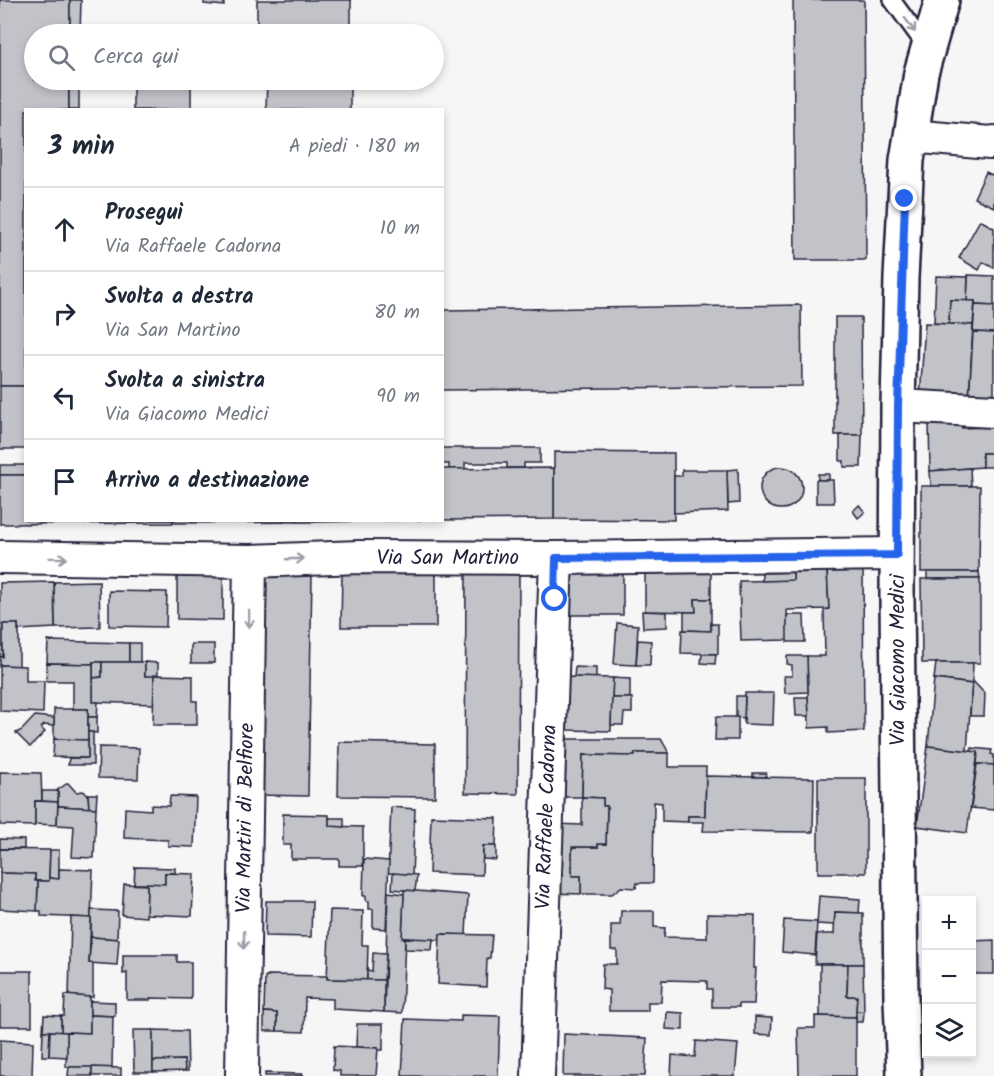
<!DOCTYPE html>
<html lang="it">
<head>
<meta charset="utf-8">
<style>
  body { margin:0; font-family:Kalam,sans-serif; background:#f6f6f7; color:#1f2937 }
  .controls { position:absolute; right:18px; bottom:18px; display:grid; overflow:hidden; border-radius:0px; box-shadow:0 3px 9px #0003 }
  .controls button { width:54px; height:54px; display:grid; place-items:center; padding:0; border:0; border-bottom:2px solid #e0e1e3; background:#fff; color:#1f2937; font:30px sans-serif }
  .stop { position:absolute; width:18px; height:18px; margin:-14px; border:4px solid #2563eb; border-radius:50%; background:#fff }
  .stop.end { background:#2563eb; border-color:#fff; box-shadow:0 2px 6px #0008 }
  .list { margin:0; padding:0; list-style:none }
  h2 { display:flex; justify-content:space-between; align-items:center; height:78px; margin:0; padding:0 24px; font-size:26px }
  h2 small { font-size:20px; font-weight:400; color:#747a83 }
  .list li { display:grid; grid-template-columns:39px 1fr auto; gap:18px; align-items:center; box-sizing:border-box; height:84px; padding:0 24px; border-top:2px solid #e0e1e3 }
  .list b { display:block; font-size:22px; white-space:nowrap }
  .list p { margin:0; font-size:20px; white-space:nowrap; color:#747a83 }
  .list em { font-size:20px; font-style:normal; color:#747a83 }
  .icon { flex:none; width:33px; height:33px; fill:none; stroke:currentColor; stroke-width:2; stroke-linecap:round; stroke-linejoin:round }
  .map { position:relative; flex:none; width:994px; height:1076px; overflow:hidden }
  .search { position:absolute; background:#fff; box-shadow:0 3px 9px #0003; left:24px; top:24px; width:420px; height:66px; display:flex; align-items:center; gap:15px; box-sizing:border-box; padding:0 21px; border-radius:33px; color:#747a83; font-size:22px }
  .panel { position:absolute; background:#fff; box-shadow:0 3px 9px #0003; left:24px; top:108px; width:420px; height:414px; border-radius:0px }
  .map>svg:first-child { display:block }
</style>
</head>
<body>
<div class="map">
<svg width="994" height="1076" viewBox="0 0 994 1076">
  <rect width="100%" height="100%" fill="#f6f6f7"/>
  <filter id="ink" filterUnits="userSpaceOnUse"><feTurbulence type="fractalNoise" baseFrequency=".0167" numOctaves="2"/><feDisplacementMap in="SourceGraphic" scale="12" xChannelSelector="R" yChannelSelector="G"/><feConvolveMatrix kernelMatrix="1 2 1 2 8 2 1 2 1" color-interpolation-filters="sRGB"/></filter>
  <g filter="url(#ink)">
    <g fill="#c2c2c9" stroke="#22223b" stroke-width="1.5">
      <polygon points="0,0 70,0 70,34 34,34 34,80 69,80 69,110 26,110 26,386 0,386"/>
      <polygon points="70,0 81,0 80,34 70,34"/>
      <polygon points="204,0 224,0 224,6 204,4"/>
      <rect x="257" y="0" width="94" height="34"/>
      <polygon points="793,0 864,0 866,260 795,260"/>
      <rect x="69" y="80" width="10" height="30"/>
      <rect x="133" y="80" width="58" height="30"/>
      <polygon points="267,80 350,80 350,110 266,110"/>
      <polygon points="986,172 994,176 994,207 974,198"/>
      <polygon points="980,220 994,228 994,268 983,262 979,270 959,258"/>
      <polygon points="968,275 994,276 994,306 975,305 975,301 967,301"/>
      <polygon points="936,276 968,277 967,301 950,300 949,324 934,323"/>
      <polygon points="950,300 975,301 973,325 949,324"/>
      <polygon points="801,305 802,386 442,390 442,310"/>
      <polygon points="975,305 994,306 994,333 973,332"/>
      <polygon points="835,317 861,317 862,435 835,435"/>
      <polygon points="925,323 973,325 969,401 920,398"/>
      <polygon points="973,332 994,333 994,402 969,401"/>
      <rect x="0" y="386" width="26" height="63"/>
      <polygon points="962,421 962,428 994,427 994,453 982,453 982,467 930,471 929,422"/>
      <polygon points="840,435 862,435 861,467 844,467 844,461 840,461"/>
      <polygon points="442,448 540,448 540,463 524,463 524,468 507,468 507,463 465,463 465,469 449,469 449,464 442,464"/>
      <polygon points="554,452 674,453 674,520 554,519"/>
      <polygon points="982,453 993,453 994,467 982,467"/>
      <rect x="0" y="465" width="26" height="10"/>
      <circle cx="781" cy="488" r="21"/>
      <polygon points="554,468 554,519 442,520 442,469"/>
      <polygon points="970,468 971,486 931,486 930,471"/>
      <polygon points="738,469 739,503 728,504 727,470"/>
      <polygon points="682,470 727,470 728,511 674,513 674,476 682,476"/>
      <rect x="818" y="474" width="11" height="6"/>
      <polygon points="0,475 26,475 26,520 173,520 173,523 0,524"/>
      <polygon points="816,480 833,480 834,503 816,503"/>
      <polygon points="921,486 980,486 979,572 921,572"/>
      <polygon points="859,505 865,512 858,518 853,511"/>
      <polygon points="173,520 314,520 314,522 173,523"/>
      <polygon points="314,520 421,520 314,522"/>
      <polygon points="827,568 829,609 787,610 788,640 741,641 739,581 793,580 793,569"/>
      <polygon points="827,570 863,570 864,731 828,733 828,727 809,728 807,656 825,656 824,610 829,609"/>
      <rect x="570" y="571" width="53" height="44"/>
      <polygon points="711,571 711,599 695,599 696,612 645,611 645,572"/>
      <polygon points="342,572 436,573 436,627 341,627"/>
      <polygon points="466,572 519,573 518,794 465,793"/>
      <polygon points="793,572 793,580 762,581 762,573"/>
      <polygon points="927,572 979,572 980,579 927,579"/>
      <polygon points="259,573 312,574 308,796 255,795"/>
      <polygon points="177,575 223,575 223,620 177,619"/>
      <polygon points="921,579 980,579 980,663 922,663"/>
      <polygon points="99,581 100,627 55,628 54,582"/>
      <polygon points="54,582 55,628 18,630 18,624 0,624 0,583"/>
      <polygon points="109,591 167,592 166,627 109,626"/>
      <polygon points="695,599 711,599 711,631 684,630 684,612 696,612"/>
      <polygon points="642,611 667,612 667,627 643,628"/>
      <polygon points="787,615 804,615 805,642 787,642"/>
      <polygon points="617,623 638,625 636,665 614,664"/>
      <rect x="0" y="624" width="3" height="33"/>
      <polygon points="3,624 18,624 18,630 19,629 19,666 0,665 0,657 3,657"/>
      <polygon points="711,624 718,624 718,654 681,653 682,630 711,631"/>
      <polygon points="638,640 651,641 650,665 636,665"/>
      <polygon points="48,641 129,643 129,662 93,662 93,664 47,663"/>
      <rect x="129" y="643" width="11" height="19"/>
      <rect x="191" y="644" width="23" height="19"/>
      <polygon points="702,654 716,654 715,664 701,663"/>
      <polygon points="787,656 807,656 808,692 785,693 784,676 792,676 792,665 787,664"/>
      <polygon points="93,662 102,662 102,677 93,678"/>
      <polygon points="102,662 145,662 145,676 154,675 154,704 93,702 93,678 102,677"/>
      <polygon points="145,662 158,663 158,676 145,676"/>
      <polygon points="47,663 93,664 93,702 98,702 97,717 88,717 88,709 73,709 73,681 46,681"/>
      <polygon points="936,663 973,663 972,684 934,679"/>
      <polygon points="0,665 26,666 26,681 44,681 43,713 0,711"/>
      <polygon points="575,667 596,668 596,678 574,677"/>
      <polygon points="154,675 193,676 193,701 197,701 197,725 153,725"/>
      <polygon points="566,677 613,678 611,731 565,730"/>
      <polygon points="613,678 630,679 630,698 612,698"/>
      <polygon points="934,679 972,684 967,751 928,746"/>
      <polygon points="972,680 985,694 984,716 970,716"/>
      <polygon points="745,693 774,693 773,725 744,724"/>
      <polygon points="736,696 745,696 744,718 736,717"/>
      <polygon points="795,697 808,697 809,716 796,716"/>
      <polygon points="612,698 632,698 632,713 624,713 623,725 611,725"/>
      <polygon points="54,709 88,709 88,740 54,739"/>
      <polygon points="35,716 54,718 54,726 44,725 41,728 45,732 30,747 16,733 22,730"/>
      <polygon points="88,717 97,717 97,733 88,732"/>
      <polygon points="716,717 738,717 738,740 715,740"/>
      <polygon points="88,732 93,732 93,765 68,765 69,758 88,758"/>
      <polygon points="54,739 88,740 88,758 53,757"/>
      <polygon points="563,739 661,739 669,753 635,753 635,756 583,755 582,797 561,797"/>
      <polygon points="339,742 435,744 435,797 338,796"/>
      <polygon points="928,746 978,752 967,833 917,826"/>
      <polygon points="99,747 139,748 138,779 98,778"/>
      <polygon points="972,748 992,750 991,754 994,755 994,765 977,764 978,752 971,751"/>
      <polygon points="635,753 669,753 669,767 706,767 705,816 688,816 688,822 662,821 662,803 654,802 653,883 637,883 636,888 621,887 612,894 581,894 581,876 572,876 572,847 598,847 598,844 606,844 607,806 603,806 603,798 582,797 583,755 635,756"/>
      <polygon points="977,764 994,765 994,810 971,808"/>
      <polygon points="0,772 41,773 42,801 35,801 35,826 0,825"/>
      <rect x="753" y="773" width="13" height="4"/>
      <polygon points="706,776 814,778 813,832 703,831 704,822 688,822 688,816 705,816"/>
      <rect x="818" y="778" width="48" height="95"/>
      <polygon points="68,783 76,792 83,791 88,794 89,808 58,806 58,791 56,791"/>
      <polygon points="42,791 58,791 58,802 42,801"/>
      <polygon points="88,794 97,794 96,808 89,808"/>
      <polygon points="170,796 196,797 194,847 168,846 168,840 124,838 125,808 151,810 151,805 169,806"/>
      <polygon points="582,797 603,798 603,806 607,806 606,844 598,844 598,847 572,847 572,876 581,876 581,894 551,893 553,824 582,825"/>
      <polygon points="35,801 58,802 57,825 35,824"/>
      <polygon points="58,806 96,808 94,858 72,857 74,826 57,825"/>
      <polygon points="391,807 415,809 412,875 388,873"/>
      <polygon points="283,814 329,815 329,826 363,827 363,866 339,866 339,859 291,859 291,845 283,845"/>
      <polygon points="431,816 497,818 496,846 483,846 482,875 429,873"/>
      <polygon points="329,818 344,818 344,827 329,826"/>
      <polygon points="0,839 24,840 24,849 0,849"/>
      <polygon points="483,846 496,846 496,860 483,859"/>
      <polygon points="0,849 50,850 49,881 35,881 35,874 0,873"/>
      <polygon points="50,850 59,850 59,879 49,878"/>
      <polygon points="364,859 389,861 386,929 373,928 373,909 369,909 369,901 366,901 366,896 363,896"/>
      <polygon points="135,867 175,868 175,873 165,873 165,884 134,884"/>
      <polygon points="59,869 93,870 91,918 41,916 41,911 37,911 38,881 49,881 49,878 59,879"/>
      <polygon points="0,873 35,874 35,881 38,881 37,911 0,909"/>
      <polygon points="165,873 194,874 192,916 146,914 147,883 165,884"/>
      <polygon points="393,873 417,875 415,891 392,889"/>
      <polygon points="124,884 147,885 146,917 122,915"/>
      <polygon points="404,890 468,895 466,935 440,934 440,940 402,938"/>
      <polygon points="388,892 404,894 402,938 405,938 402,1013 384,1012"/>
      <polygon points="819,896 860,899 859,913 835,912 834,925 817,924"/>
      <polygon points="266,901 312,901 311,937 265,936"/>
      <polygon points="91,910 118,911 117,939 91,937"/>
      <polygon points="330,910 363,911 362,945 368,945 367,980 327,979"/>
      <polygon points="621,911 654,911 654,927 665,928 664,937 707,938 707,914 755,915 754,968 756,968 754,1004 739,1004 739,1007 712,1007 712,989 707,989 707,981 662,980 661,1002 648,1002 648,1011 609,1011 609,990 602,989 603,964 617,964 617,950 611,950 611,925 620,925"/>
      <polygon points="835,912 863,913 863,964 815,964 817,934 834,934"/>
      <polygon points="71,917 91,918 89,963 93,963 93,997 69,996"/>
      <polygon points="784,920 817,922 815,955 782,952"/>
      <polygon points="440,934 492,935 490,958 487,958 486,987 438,984"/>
      <polygon points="91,937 119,939 117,965 89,963"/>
      <polygon points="405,938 433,939 432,950 405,949"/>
      <polygon points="994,940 994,974 972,974 972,941"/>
      <polygon points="373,953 386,954 384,980 367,980 367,970 372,971"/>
      <polygon points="123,955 177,955 177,962 191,962 191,999 150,998 150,1000 127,1000 127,973 123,974"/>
      <polygon points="820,964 848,964 847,996 857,996 856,1017 820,1016"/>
      <polygon points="848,964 863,964 864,1012 856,1011 857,996 847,996"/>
      <rect x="0" y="971" width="32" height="55"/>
      <polygon points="268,975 327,976 327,979 384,980 384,1012 333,1009 333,999 305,998 304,1032 277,1031 277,1013 264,1012 265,977 268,977"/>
      <polygon points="65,995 90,997 90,1033 61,1032 61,1016 64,1016"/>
      <polygon points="90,1001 115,1002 115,1016 90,1015"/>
      <polygon points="856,1011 864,1012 863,1022 856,1022"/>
      <polygon points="264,1012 277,1013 277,1031 264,1031"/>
      <polygon points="667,1012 683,1013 683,1030 666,1029"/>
      <polygon points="44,1015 61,1016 61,1032 43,1031"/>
      <polygon points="90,1015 113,1016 112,1068 66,1067 67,1032 90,1033"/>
      <polygon points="461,1015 500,1016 498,1076 402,1076 405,1019 461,1021"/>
      <polygon points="815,1016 856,1017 856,1076 799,1076 798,1028 815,1028"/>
      <polygon points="755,1017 772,1018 771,1035 755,1034"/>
      <polygon points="357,1024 383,1024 383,1050 378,1050 378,1048 356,1047"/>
      <polygon points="133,1030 153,1030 153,1072 134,1072"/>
      <polygon points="153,1030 187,1031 188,1071 185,1071 184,1060 153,1061"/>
      <polygon points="43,1031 50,1031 49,1056 42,1056"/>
      <polygon points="50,1031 67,1032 67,1057 49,1056"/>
      <polygon points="564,1034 647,1038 645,1076 563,1076"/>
      <polygon points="0,1040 33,1042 32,1076 0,1076"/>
      <polygon points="696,1041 738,1044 735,1076 671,1076 672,1055 695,1057"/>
      <polygon points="334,1046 378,1048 376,1076 340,1076 340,1071 333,1070"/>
      <polygon points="184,1060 185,1071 153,1072 153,1061"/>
      <polygon points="69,1067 92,1067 92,1076 68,1076"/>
      <polygon points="92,1067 121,1068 121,1076 92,1076"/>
      <polygon points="265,1073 303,1074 303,1076 265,1076"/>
    </g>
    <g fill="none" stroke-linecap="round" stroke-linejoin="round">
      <g stroke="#22223b" stroke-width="20">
        <polyline id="lane" points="892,0 927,48"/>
      </g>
      <g stroke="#22223b" stroke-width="36">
        <g id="street">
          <polyline points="911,136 990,143 994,142"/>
          <polyline points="898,406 994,411"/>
          <polyline points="0,557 250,561 360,557 556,558 897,554"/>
          <polyline points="242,1076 250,561"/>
          <polyline points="538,1076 556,558"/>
        </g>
      </g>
      <g stroke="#22223b" stroke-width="38">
        <polyline id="secondary" points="904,1076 901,999 897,596 898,406 901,278 907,160 911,136 921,73 942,0"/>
      </g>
      <use href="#lane" stroke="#fff" stroke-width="15"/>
      <use href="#street" stroke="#fff" stroke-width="32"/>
      <use href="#secondary" stroke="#fff" stroke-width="33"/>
    </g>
    <defs><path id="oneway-shaft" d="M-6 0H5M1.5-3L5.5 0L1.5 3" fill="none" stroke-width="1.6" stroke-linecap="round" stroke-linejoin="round" transform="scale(1.5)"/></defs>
    <g stroke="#9c9ca7">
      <use href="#oneway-shaft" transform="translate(910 25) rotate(54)"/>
      <use href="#oneway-shaft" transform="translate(58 558) rotate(1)"/>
      <use href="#oneway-shaft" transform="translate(295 559) rotate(-2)"/>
      <use href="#oneway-shaft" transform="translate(249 619) rotate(91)"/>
      <use href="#oneway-shaft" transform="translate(244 940) rotate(91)"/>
    </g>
  </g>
  <g fill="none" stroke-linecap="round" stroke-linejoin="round" filter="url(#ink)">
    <polyline stroke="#2563eb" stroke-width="8" points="555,599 556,558 897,555 898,406 905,199"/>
  </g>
  <g text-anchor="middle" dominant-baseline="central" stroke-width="6" stroke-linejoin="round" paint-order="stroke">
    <g font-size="21" fill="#22223b" stroke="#fff">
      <text x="448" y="558">Via San Martino</text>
      <text transform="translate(898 660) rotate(-90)">Via Giacomo Medici</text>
      <text transform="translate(547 817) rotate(-88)">Via Raffaele Cadorna</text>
      <text transform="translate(246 818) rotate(-89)">Via Martiri di Belfiore</text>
    </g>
  </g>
</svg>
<div class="controls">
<button>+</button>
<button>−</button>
<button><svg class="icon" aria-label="layers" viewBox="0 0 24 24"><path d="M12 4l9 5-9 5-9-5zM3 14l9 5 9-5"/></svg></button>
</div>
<div class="stop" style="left:555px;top:599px"></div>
<div class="stop end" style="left:905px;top:199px"></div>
<div class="search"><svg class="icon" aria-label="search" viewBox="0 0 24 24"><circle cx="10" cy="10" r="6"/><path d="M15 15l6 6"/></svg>Cerca qui</div>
<section class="panel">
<h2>3 min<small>A piedi · 180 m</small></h2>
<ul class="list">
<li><svg class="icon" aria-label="ahead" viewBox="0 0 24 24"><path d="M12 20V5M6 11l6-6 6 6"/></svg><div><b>Prosegui</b><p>Via Raffaele Cadorna</p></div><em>10 m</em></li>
<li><svg class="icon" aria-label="right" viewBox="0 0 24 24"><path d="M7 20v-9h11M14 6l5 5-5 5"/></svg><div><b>Svolta a destra</b><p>Via San Martino</p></div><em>80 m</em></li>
<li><svg class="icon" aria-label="left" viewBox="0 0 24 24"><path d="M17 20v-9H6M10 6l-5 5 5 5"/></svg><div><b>Svolta a sinistra</b><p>Via Giacomo Medici</p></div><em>90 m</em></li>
<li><svg class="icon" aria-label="arrive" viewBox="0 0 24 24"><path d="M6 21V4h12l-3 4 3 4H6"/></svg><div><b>Arrivo a destinazione</b></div></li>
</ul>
</section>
</div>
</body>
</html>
